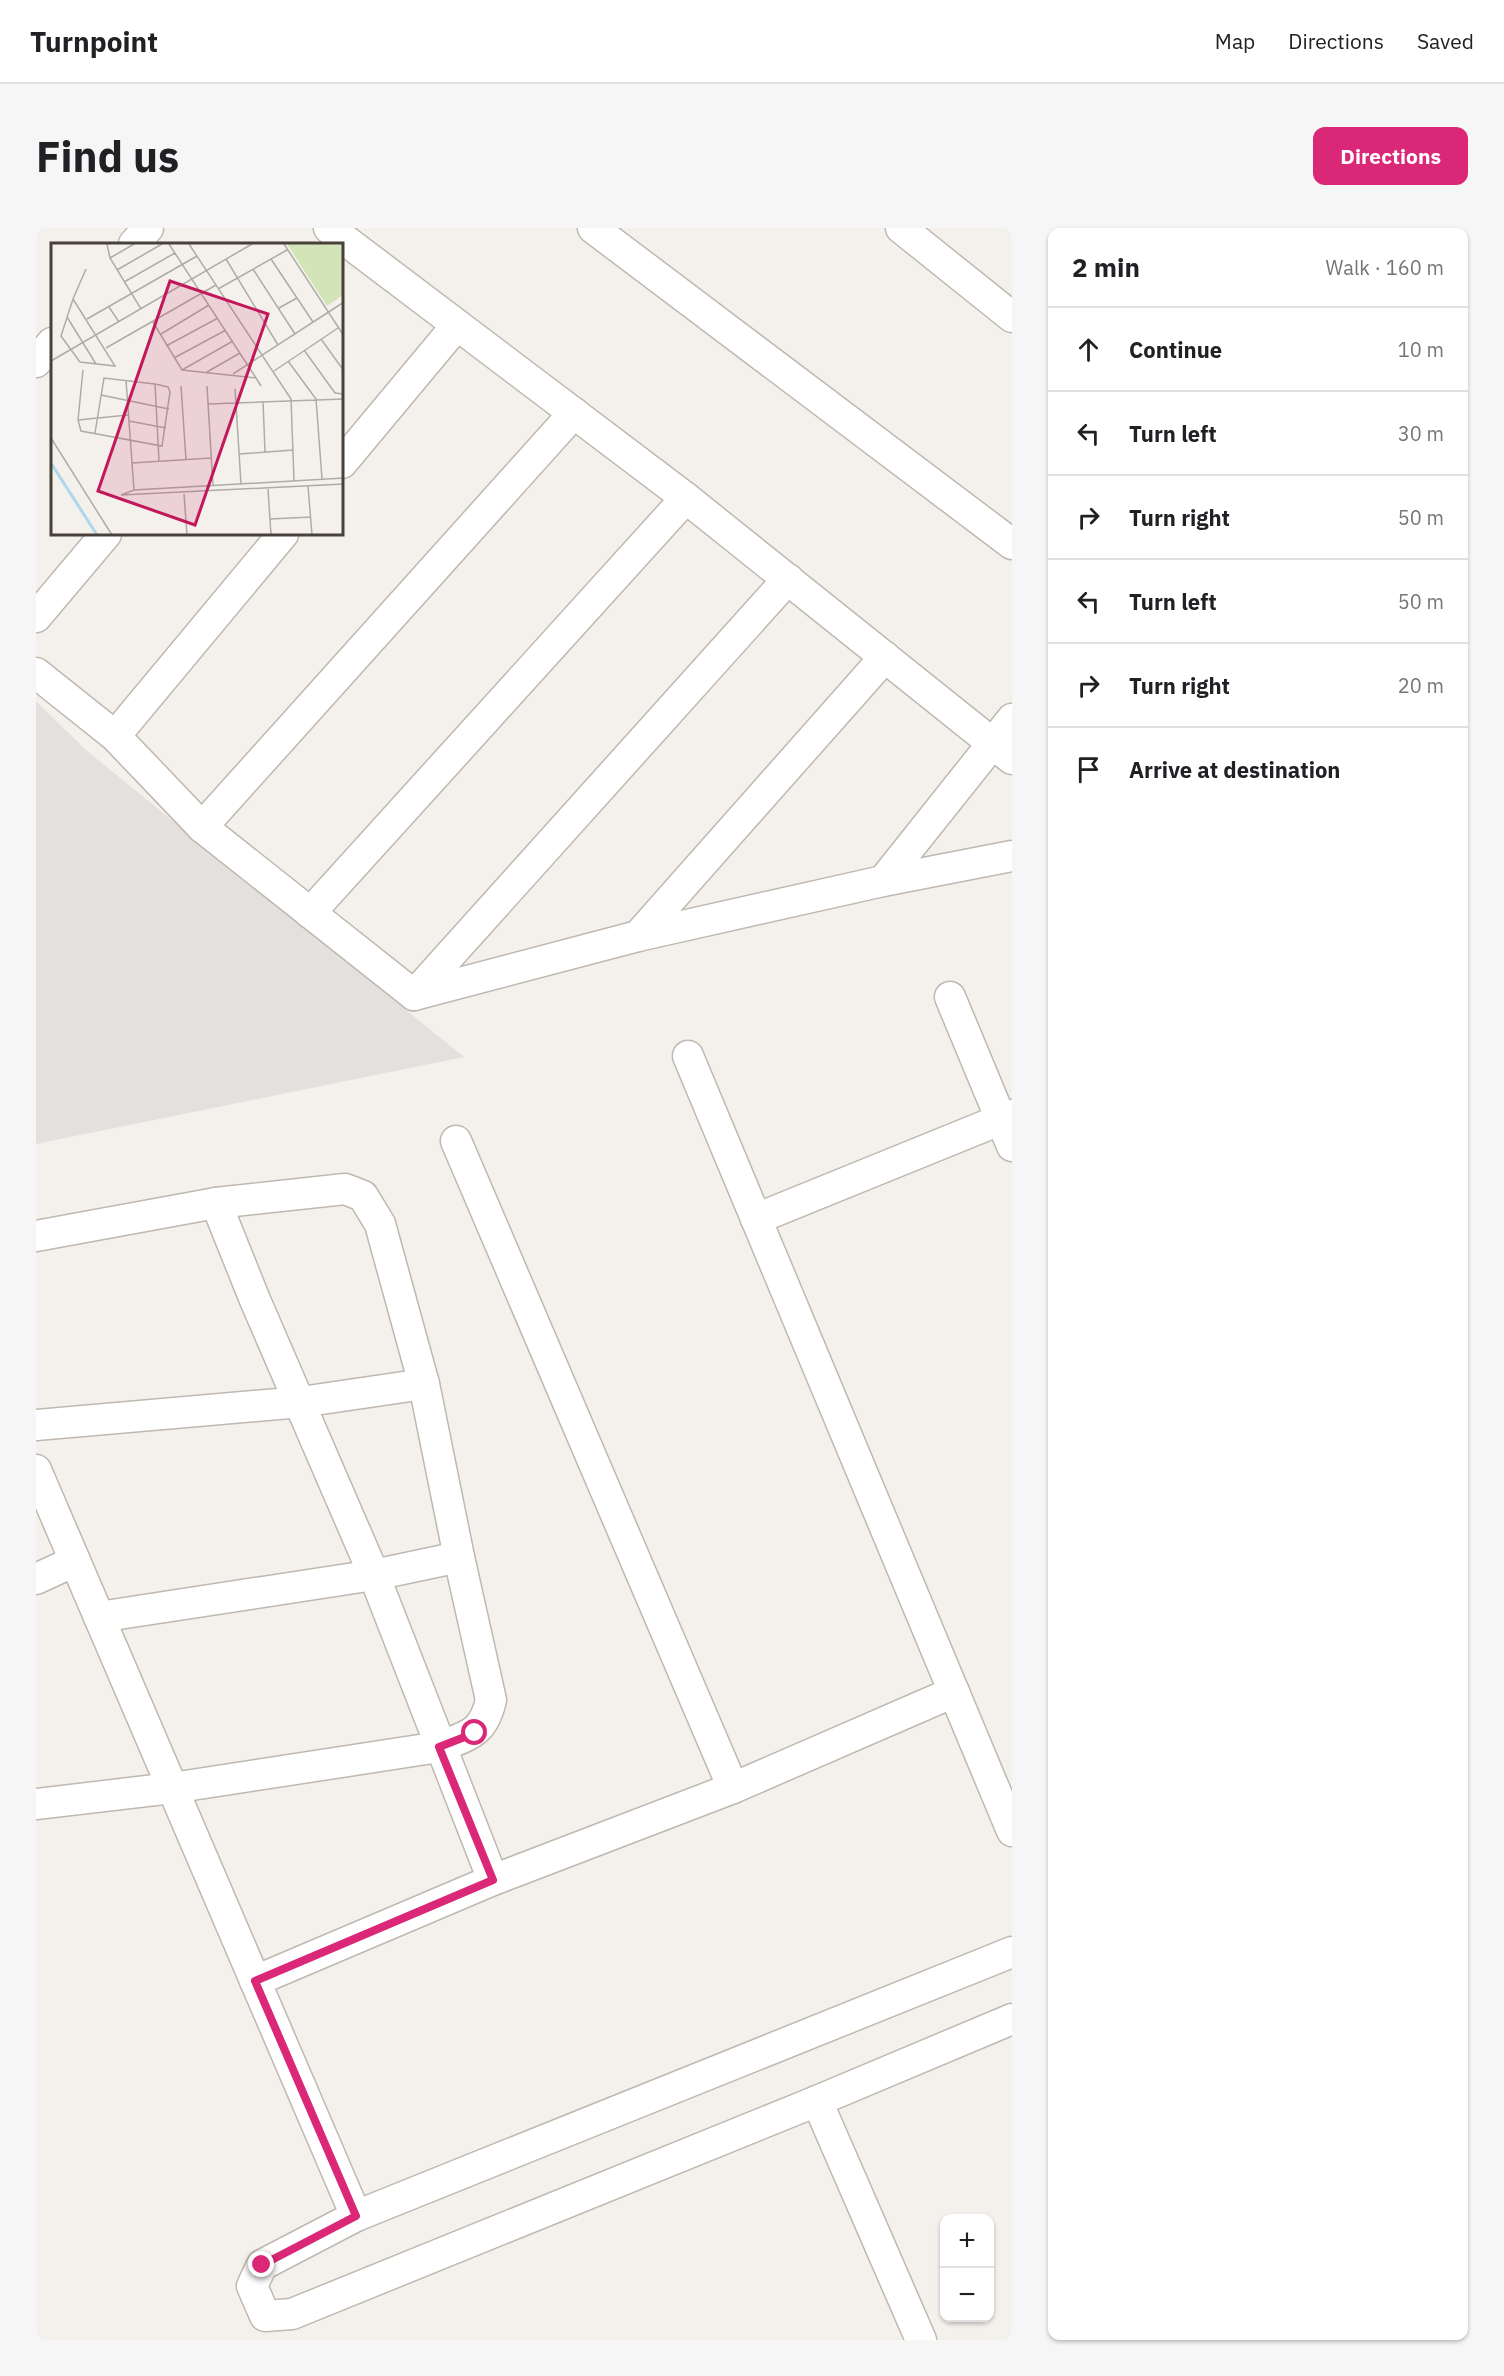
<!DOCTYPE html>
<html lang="en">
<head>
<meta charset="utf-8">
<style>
  body { margin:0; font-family:"IBM Plex Sans",sans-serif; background:#f6f6f6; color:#202124 }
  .controls { position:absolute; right:18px; bottom:18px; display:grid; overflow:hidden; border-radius:12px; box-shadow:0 2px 4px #0004 }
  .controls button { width:54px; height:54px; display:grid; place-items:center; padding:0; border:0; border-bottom:2px solid #e0e0e0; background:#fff; color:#202124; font:30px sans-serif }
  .stop { position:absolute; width:18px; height:18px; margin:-14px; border:4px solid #db2777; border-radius:50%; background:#fff }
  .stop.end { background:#db2777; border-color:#fff; box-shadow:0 2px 6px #0008 }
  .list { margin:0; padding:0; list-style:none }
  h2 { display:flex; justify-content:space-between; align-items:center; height:78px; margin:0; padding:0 24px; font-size:26px }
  h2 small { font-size:20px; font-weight:400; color:#757577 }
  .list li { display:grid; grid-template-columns:39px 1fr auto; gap:18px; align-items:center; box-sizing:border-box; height:84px; padding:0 24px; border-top:2px solid #e0e0e0 }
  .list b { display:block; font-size:22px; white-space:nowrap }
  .list em { font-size:20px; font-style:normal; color:#757577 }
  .icon { flex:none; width:33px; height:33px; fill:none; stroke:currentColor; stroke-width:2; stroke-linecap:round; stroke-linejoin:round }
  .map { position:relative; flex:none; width:976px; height:2112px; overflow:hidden; border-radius:12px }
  header { display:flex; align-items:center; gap:36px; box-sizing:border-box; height:84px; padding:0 30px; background:#fff; border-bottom:2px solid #e0e0e0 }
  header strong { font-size:28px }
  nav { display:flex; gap:33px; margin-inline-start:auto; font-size:21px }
  .intro { display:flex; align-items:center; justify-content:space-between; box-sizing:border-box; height:144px; padding:0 36px }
  h1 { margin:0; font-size:42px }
  .button { padding:15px 27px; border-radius:12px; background:#db2777; color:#fff; font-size:21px; font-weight:700 }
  main { display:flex; gap:36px; padding:0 36px }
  aside { flex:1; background:#fff; border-radius:12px; box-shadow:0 2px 4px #0004 }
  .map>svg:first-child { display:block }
</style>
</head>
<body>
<header>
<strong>Turnpoint</strong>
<nav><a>Map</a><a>Directions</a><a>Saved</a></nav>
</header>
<div class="intro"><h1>Find us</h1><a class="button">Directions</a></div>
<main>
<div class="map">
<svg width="976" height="2112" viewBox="0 0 976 2112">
  <rect width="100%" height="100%" fill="#f4f1ec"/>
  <polygon fill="#e4e0dd" points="0,473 51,523 428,829 0,916"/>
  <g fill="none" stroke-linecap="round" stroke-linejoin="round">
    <g stroke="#bfb8af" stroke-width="33">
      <g id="minor">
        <polyline points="293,0 650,270 976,531"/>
        <polyline points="557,0 976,316"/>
        <polyline points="865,0 976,89"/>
        <polyline points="98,16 112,0"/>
        <polyline points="0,134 16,115"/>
        <polyline points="306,235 421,97"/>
        <polyline points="0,389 70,306"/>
        <polyline points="0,445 79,508 166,599 378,767 602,708 847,653 976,628"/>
        <polyline points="79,508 247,306"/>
        <polyline points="166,599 538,185"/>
        <polyline points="847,653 976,491"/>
        <polyline points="274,685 650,270"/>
        <polyline points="602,708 849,429"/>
        <polyline points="378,767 752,351"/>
        <polyline points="914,769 976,918"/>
        <polyline points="652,828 976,1603"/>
        <polyline points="420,913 697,1560"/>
        <polyline points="180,975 219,1072 338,1347 457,1652"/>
        <polyline points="720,991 976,887"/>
        <path d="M0 1008 180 975 309 961 327 968 344 996 388 1156 423 1329 455 1472C447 1506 433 1507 403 1519L136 1560 0 1576"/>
        <polyline points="0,1197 265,1174 388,1156"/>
        <polyline points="0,1242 320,1988"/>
        <polyline points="0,1351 39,1333"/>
        <polyline points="63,1389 338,1347 423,1329"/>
        <polyline points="976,1724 320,1988 226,2037 216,2058 229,2088 256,2086 781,1873 976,1791"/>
        <polyline points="219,1753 457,1652 697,1560 918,1464"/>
        <polyline points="781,1873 885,2112"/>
      </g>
    </g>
    <use href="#minor" stroke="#fff" stroke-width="30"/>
  </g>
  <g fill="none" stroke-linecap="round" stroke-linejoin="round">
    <polyline stroke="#db2777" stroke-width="8" points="226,2037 320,1988 219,1753 457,1652 403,1519 439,1505"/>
  </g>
  <g transform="translate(15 15)">
    <rect width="292" height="292" fill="#f4f1ec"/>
    <path d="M236 1H292V52L276 63Z" fill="#d4e4b9"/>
    <path fill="none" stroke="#afd7ea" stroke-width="3" d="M0 220 46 292"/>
    <path fill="none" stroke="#afaba5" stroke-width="1.5" d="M56 1 59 15 90 66M118 1 205 135M138 1 240 156 243 238M233 1 293 93M59 15 83 1M175 16 227 102M220 16 262 79M202 26 244 91M66 27 111 1M73 39 124 10M167 46 236 7M22 56 64 123 29 119 10 93 22 56 35 26M58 64 68 79M228 65 246 55M16 74 45 121M36 76 146 13M102 79 131 127 205 135 210 143M110 91 158 62M270 96 293 128M115 103 167 75M55 105 165 42M253 107 284 150 293 151M123 115 175 87M0 118 201 1M237 118 265 156 271 236M32 127 27 177 30 188 111 203 119 149 117 144 104 141 53 135 44 190M131 127 182 98M223 128 287 85M156 129 189 110M182 131 293 59M75 137 83 247M104 141 108 218M130 143 135 217M156 143 162 243M184 146 190 241M50 152 118 166M212 158 214 209M157 161 293 156M27 177 77 172M78 178 115 185M0 195 61 292M188 211 242 207M81 220 160 215M293 235 83 247 70 252 293 241M257 243 261 292M217 246 220 292M133 251 136 292M219 276 260 274"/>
    <path fill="#c2185b" fill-opacity="0.15" stroke="#c2185b" stroke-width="3" d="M119 38 217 71 144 282 47 248Z"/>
    <rect width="292" height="292" fill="none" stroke="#48413a" stroke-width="3"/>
  </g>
</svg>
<div class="controls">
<button>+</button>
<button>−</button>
</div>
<div class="stop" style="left:439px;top:1505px"></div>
<div class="stop end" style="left:226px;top:2037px"></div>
</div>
<aside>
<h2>2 min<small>Walk · 160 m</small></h2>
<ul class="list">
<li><svg class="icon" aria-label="ahead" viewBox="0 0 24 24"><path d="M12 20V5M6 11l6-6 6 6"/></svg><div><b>Continue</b></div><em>10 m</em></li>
<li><svg class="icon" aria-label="left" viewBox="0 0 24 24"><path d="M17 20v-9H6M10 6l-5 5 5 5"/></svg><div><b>Turn left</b></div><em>30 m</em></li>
<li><svg class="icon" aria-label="right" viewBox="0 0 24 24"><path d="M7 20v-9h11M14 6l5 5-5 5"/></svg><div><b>Turn right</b></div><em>50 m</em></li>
<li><svg class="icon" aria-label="left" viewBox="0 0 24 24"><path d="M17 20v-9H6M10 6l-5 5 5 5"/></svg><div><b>Turn left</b></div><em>50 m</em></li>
<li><svg class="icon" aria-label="right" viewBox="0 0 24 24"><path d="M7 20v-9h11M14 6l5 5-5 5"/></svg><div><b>Turn right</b></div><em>20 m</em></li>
<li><svg class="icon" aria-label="arrive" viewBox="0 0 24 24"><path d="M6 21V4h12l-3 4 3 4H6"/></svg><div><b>Arrive at destination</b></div></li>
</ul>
</aside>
</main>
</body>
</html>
